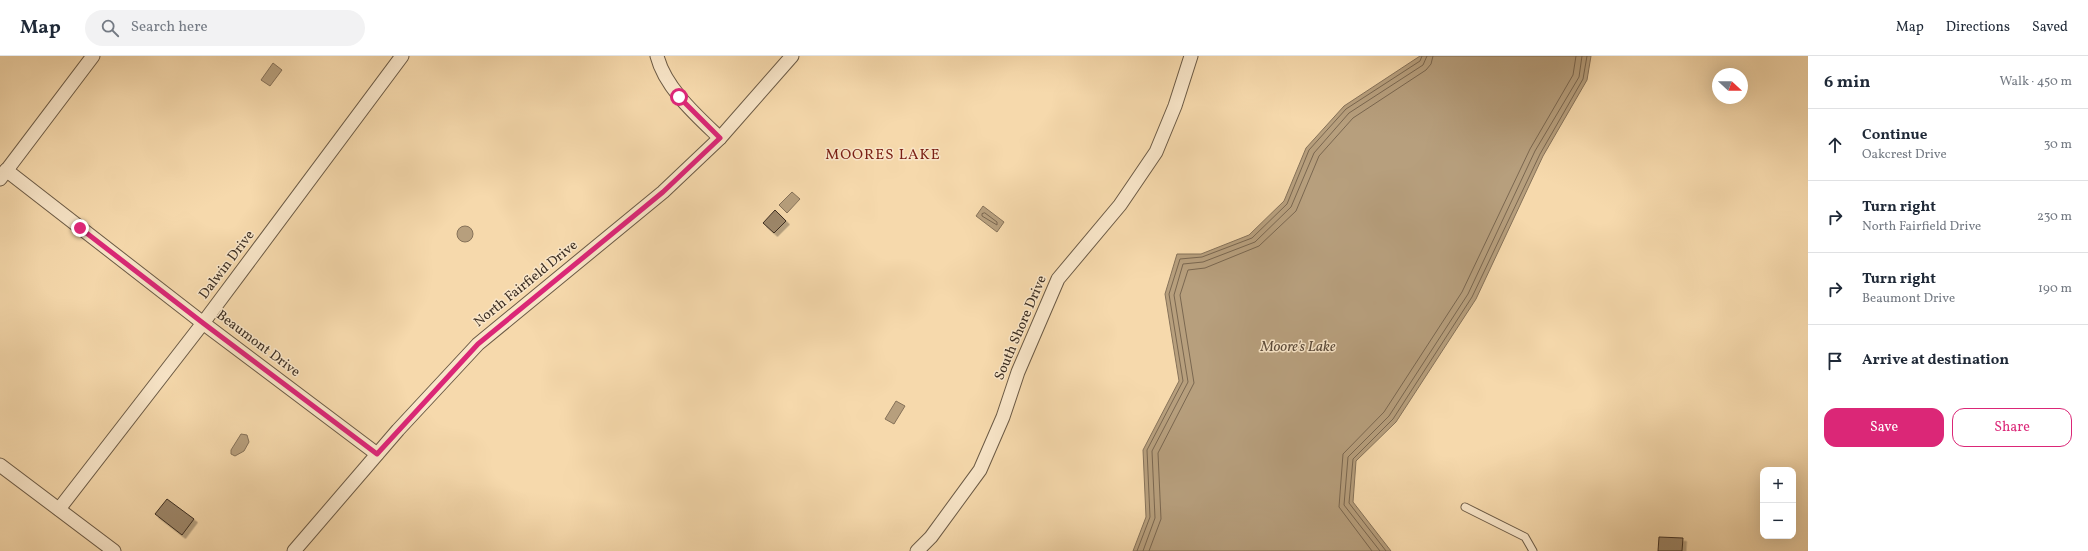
<!DOCTYPE html>
<html lang="en">
<head>
<meta charset="utf-8">
<style>
  body { margin:0; font-family:Vollkorn,serif; background:#f2f2f3; color:#1f2937 }
  .controls { position:absolute; right:12px; bottom:12px; display:grid; overflow:hidden; border-radius:8px; box-shadow:0 4px 16px #0002 }
  .controls button { width:36px; height:36px; display:grid; place-items:center; padding:0; border:0; border-bottom:1px solid #e0e1e3; background:#fff; color:#1f2937; font:20px sans-serif }
  .compass { position:absolute; left:1712px; top:12px; width:36px; height:36px; border-radius:50%; background:#fff; box-shadow:0 4px 16px #0002; rotate:111deg }
  .stop { position:absolute; width:12px; height:12px; margin:-9px; border:3px solid #db2777; border-radius:50%; background:#fff }
  .stop.end { background:#db2777; border-color:#fff; box-shadow:0 1px 4px #0008 }
  .list { margin:0; padding:0; list-style:none }
  h2 { display:flex; justify-content:space-between; align-items:center; height:52px; margin:0; padding:0 16px; font-size:17px }
  h2 small { font-size:13px; font-weight:400; color:#747a83 }
  .list li { display:grid; grid-template-columns:26px 1fr auto; gap:12px; align-items:center; box-sizing:border-box; height:72px; padding:0 16px; border-top:1px solid #e0e1e3 }
  .list b { display:block; font-size:15px; white-space:nowrap }
  .list p { margin:0; font-size:13px; white-space:nowrap; color:#747a83 }
  .list em { font-size:13px; font-style:normal; color:#747a83 }
  .actions { display:flex; gap:8px; padding:12px 16px }
  .actions a { flex:1; padding:9px 0; border:1px solid #db2777; border-radius:12px; text-align:center; font-size:14px; color:#db2777 }
  .actions .main { background:#db2777; color:#fff }
  .icon { flex:none; width:22px; height:22px; fill:none; stroke:currentColor; stroke-width:2; stroke-linecap:round; stroke-linejoin:round }
  .map { position:relative; flex:none; width:1808px; height:495px; overflow:hidden }
  header { display:flex; align-items:center; gap:24px; box-sizing:border-box; height:56px; padding:0 20px; background:#fff; border-bottom:1px solid #e0e1e3 }
  header strong { font-size:19px }
  nav { display:flex; gap:22px; margin-inline-start:auto; font-size:14px }
  .search { width:280px; height:36px; background:#f2f2f3; display:flex; align-items:center; gap:10px; box-sizing:border-box; padding:0 14px; border-radius:22px; color:#747a83; font-size:15px }
  main { display:flex }
  aside { flex:1; background:#fff }
  .map>svg:first-child { display:block }
</style>
</head>
<body>
<header>
<strong>Map</strong>
<div class="search"><svg class="icon" aria-label="search" viewBox="0 0 24 24"><circle cx="10" cy="10" r="6"/><path d="M15 15l6 6"/></svg>Search here</div>
<nav><a>Map</a><a>Directions</a><a>Saved</a></nav>
</header>
<main>
<div class="map">
<svg width="1808" height="495" viewBox="0 0 1808 495">
  <defs>
    <filter id="shadow"><feDropShadow dx="3.5" dy="3.5" stdDeviation="0" flood-color="#0004"/></filter>
  </defs>
  <rect width="100%" height="100%" fill="#f6d9ac"/>
  <filter id="stains"><feTurbulence type="fractalNoise" baseFrequency=".005" numOctaves="4"/><feColorMatrix values="0 0 0 0 .2 0 0 0 0 .09 0 0 0 0 .02 0 0 0 .5 -.17"/></filter>
  <radialGradient id="worn" r=".72"><stop offset=".6" stop-color="#630" stop-opacity="0"/><stop offset="1" stop-color="#630" stop-opacity=".3"/></radialGradient>
  <g fill="#b79f7d" stroke="#867259">
    <polygon points="1420,0 1591,0 1587,24 1543,100 1476,243 1396,366 1356,405 1353,446 1391,495 1133,495 1146,461 1143,394 1179,325 1165,238 1177,198 1201,198 1249,179 1284,145 1306,92 1344,50"/>
    <polygon points="273,7 282,14 270,30 261,24"/>
    <polygon points="792,136 800,143 787,157 779,149"/>
    <polygon points="983,150 1004,166 997,176 976,160"/>
    <circle cx="465" cy="178" r="8"/>
    <polygon points="896,345 905,350 894,368 885,363"/>
    <polygon points="241,378 247,379 249,386 244,395 235,400 231,398 231,394"/>
  </g>
  <g fill="none" stroke-linecap="round" stroke-linejoin="round">
    <g stroke="#7a6750" stroke-width="1">
      <polygon points="985,157 997,166 997,169 982,160 982,158"/>
      <polyline points="1137,495 1150,461 1147,394 1183,325 1169,238 1180,203 1202,201 1252,182 1287,148 1309,94 1346,53 1420,5 1422,0"/>
      <polyline points="1143,495 1155,462 1152,395 1188,326 1174,239 1183,208 1203,206 1255,186 1291,151 1314,97 1349,57 1423,9 1427,0"/>
      <polyline points="1149,495 1161,463 1158,397 1194,327 1180,239 1188,214 1205,212 1259,190 1296,155 1319,100 1353,62 1426,14 1431,8 1433,0"/>
      <polyline points="1372,495 1339,451 1343,398 1384,356 1462,236 1530,93 1573,19 1576,0"/>
      <polyline points="1380,495 1344,449 1348,401 1389,360 1468,238 1535,95 1579,21 1582,0"/>
      <polyline points="1386,495 1349,447 1353,403 1393,363 1472,241 1540,98 1583,23 1587,0"/>
    </g>
  </g>
  <g fill="#9d876a" stroke="#3d2f23" filter="url(#shadow)">
    <polygon points="775,154 786,165 774,177 763,167"/>
    <polygon points="167,443 194,463 182,479 155,458"/>
    <polygon points="1659,481 1683,482 1682,495 1658,495"/>
  </g>
  <g fill="none" stroke-linecap="round" stroke-linejoin="round">
    <g stroke="#6b5a45" stroke-width="9">
      <polyline id="service" points="1465,451 1525,481 1533,495"/>
    </g>
    <g stroke="#6b5a45" stroke-width="15">
      <g id="minor">
        <path d="M657 0C665 32 697 60 720 82"/>
        <polyline points="6,114 203,267 377,398"/>
        <polyline points="0,123 93,0"/>
        <polyline points="0,409 114,495"/>
        <polyline points="59,453 203,267 402,0"/>
        <polyline points="294,495 398,374 478,288 663,136 720,82 792,0"/>
        <polyline points="917,495 931,481 980,414 1003,361 1018,316 1058,223 1120,149 1156,96 1175,50 1191,0"/>
      </g>
    </g>
    <use href="#service" stroke="#f9e6c9" stroke-width="7"/>
    <use href="#minor" stroke="#f9e6c9" stroke-width="13"/>
  </g>
  <g fill="none" stroke-linecap="round" stroke-linejoin="round">
    <polyline stroke="#db2777" stroke-width="5" points="80,172 203,267 377,398 478,288 663,136 720,82 679,41"/>
  </g>
  <g text-anchor="middle" dominant-baseline="central" stroke-width="3" stroke-linejoin="round" paint-order="stroke">
    <g font-size="14" fill="#3d2f23" stroke="#f9e6c9">
      <text transform="translate(227 209) rotate(-53)">Dalwin Drive</text>
      <text transform="translate(526 228) rotate(-39)">North Fairfield Drive</text>
      <text transform="translate(1021 272) rotate(-67)">South Shore Drive</text>
      <text transform="translate(258 288) rotate(37)">Beaumont Drive</text>
    </g>
    <g font-size="15" letter-spacing="1" fill="#7a1f14" stroke="#f9e6c9">
      <text x="883" y="99">MOORES LAKE</text>
    </g>
    <g font-size="15" font-style="italic" fill="#5c4b3a" stroke="#f9e6c9">
      <text x="1298" y="291">Moore's Lake</text>
    </g>
  </g>
  <rect width="100%" height="100%" filter="url(#stains)"/>
  <rect width="100%" height="100%" fill="url(#worn)"/>
</svg>
<div class="controls">
<button>+</button>
<button>−</button>
</div>
<svg class="compass" viewBox="-18 -18 36 36"><path d="M0-13l5 13h-10z" fill="#e53935"/><path d="M0 13l5-13h-10z" fill="#747a83"/></svg>
<div class="stop" style="left:679px;top:41px"></div>
<div class="stop end" style="left:80px;top:172px"></div>
</div>
<aside>
<h2>6 min<small>Walk · 450 m</small></h2>
<ul class="list">
<li><svg class="icon" aria-label="ahead" viewBox="0 0 24 24"><path d="M12 20V5M6 11l6-6 6 6"/></svg><div><b>Continue</b><p>Oakcrest Drive</p></div><em>30 m</em></li>
<li><svg class="icon" aria-label="right" viewBox="0 0 24 24"><path d="M7 20v-9h11M14 6l5 5-5 5"/></svg><div><b>Turn right</b><p>North Fairfield Drive</p></div><em>230 m</em></li>
<li><svg class="icon" aria-label="right" viewBox="0 0 24 24"><path d="M7 20v-9h11M14 6l5 5-5 5"/></svg><div><b>Turn right</b><p>Beaumont Drive</p></div><em>190 m</em></li>
<li><svg class="icon" aria-label="arrive" viewBox="0 0 24 24"><path d="M6 21V4h12l-3 4 3 4H6"/></svg><div><b>Arrive at destination</b></div></li>
</ul>
<div class="actions"><a class="main">Save</a><a>Share</a></div>
</aside>
</main>
</body>
</html>
